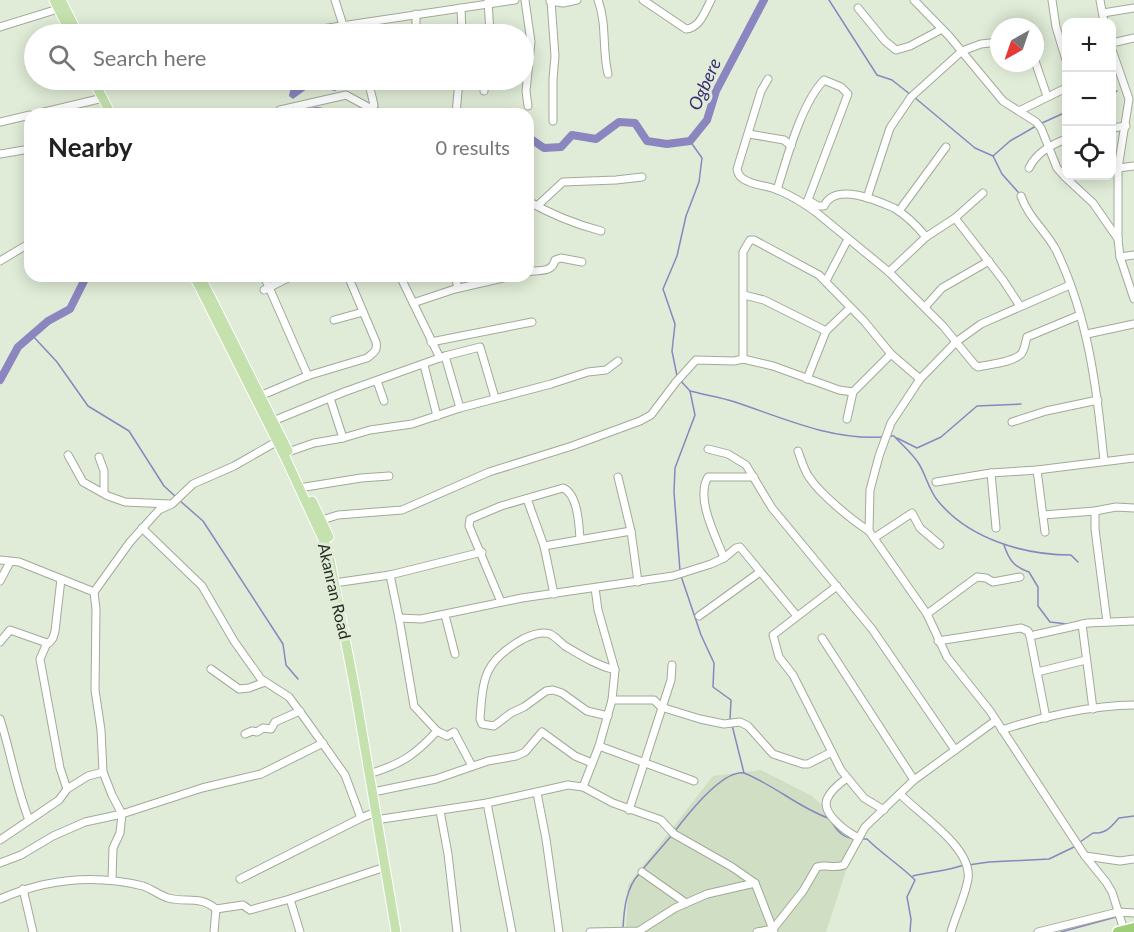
<!DOCTYPE html>
<html lang="en">
<head>
<meta charset="utf-8">
<style>
  body { margin:0; font-family:Lato,sans-serif; background:#f2f2f2; color:#222 }
  .controls { position:absolute; right:18px; top:18px; display:grid; overflow:hidden; border-radius:12px; box-shadow:0 3px 15px #0003 }
  .controls button { width:54px; height:54px; display:grid; place-items:center; padding:0; border:0; border-bottom:2px solid #e0e0e0; background:#fff; color:#222; font:30px sans-serif }
  .compass { position:absolute; left:990px; top:18px; width:54px; height:54px; border-radius:50%; background:#fff; box-shadow:0 3px 15px #0003; rotate:220deg }
  .list { margin:0; padding:0; list-style:none }
  h2 { display:flex; justify-content:space-between; align-items:center; height:78px; margin:0; padding:0 24px; font-size:26px }
  h2 small { font-size:20px; font-weight:400; color:#767676 }
  .icon { flex:none; width:33px; height:33px; fill:none; stroke:currentColor; stroke-width:2; stroke-linecap:round; stroke-linejoin:round }
  .map { position:relative; flex:none; width:1134px; height:932px; overflow:hidden }
  .search { position:absolute; background:#fff; box-shadow:0 3px 15px #0003; left:24px; top:24px; width:510px; height:66px; display:flex; align-items:center; gap:15px; box-sizing:border-box; padding:0 21px; border-radius:33px; color:#767676; font-size:22px }
  .panel { position:absolute; background:#fff; box-shadow:0 3px 15px #0003; left:24px; top:108px; width:510px; height:174px; border-radius:18px }
  .map>svg:first-child { display:block }
</style>
</head>
<body>
<div class="map">
<svg width="1134" height="932" viewBox="0 0 1134 932">
  <rect width="100%" height="100%" fill="#e0ecd7"/>
  <polygon fill="#d0dec4" points="761,770 812,796 857,837 826,932 626,932 628,885 713,776"/>
  <polygon fill="#8b86c0" points="278,80 338,80 344,86 335,91 327,89 321,83 311,86 293,99 289,96 291,86 285,85"/>
  <g fill="none" stroke-linecap="round" stroke-linejoin="round">
    <g stroke="#8b86c0" stroke-width="1.5">
      <polyline points="829,0 877,75 892,80 911,95"/>
      <polyline points="1112,94 1117,91"/>
      <polyline points="914,97 975,148 993,156 1002,174 1018,192"/>
      <polyline points="1040,124 1066,112"/>
      <polyline points="993,156 1010,141 1036,126"/>
      <polyline points="32,335 57,362 88,406 129,431 164,486 176,497"/>
      <polyline points="677,376 672,351 675,324 663,289 677,256 686,216 699,182 702,158 690,141"/>
      <path d="M690 391C705 395 720 397 735 402 783 418 830 440 882 437"/>
      <path d="M890 436H894C902 445 913 454 919 464 926 475 929 491 938 501 969 539 1024 555 1071 555L1078 562"/>
      <polyline points="897,438 917,448 941,437 977,406 1021,404"/>
      <polyline points="179,500 203,521 283,644 286,665 298,679"/>
      <path d="M1004 545C1009 560 1014 567 1029 572L1038 587V606L1050 622 1067 624"/>
      <polyline points="680,571 674,492 675,468 695,415 690,391 680,380"/>
      <polyline points="681,576 701,635 714,663 713,687 731,700 730,720"/>
      <path d="M732 725 744 773C774 785 798 807 828 818"/>
      <path d="M833 824C839 833 844 838 855 839"/>
      <path d="M675 831C688 814 723 770 744 773"/>
      <path d="M863 839H867C882 854 900 865 915 880L907 897 911 919 910 932"/>
      <path d="M1080 842 1093 833C1106 834 1111 827 1119 818L1134 816"/>
      <polyline points="968,865 989,862 1049,859 1074,847"/>
      <polyline points="642,870 672,835"/>
      <path d="M913 876C930 872 947 871 964 865"/>
      <path d="M623 928C624 909 626 888 639 874"/>
      <polyline points="1061,932 1116,917"/>
    </g>
    <g stroke="#8b86c0" stroke-width="8">
      <polyline points="302,114 317,111 336,114"/>
      <polyline points="528,137 544,148 561,147 572,135 596,139 619,122 635,123 647,141 667,144 690,141 707,120 716,91 764,0"/>
      <polyline points="0,380 18,347 48,321 70,309 85,279 90,276"/>
    </g>
    <g stroke="#a0ab98" stroke-width="9">
      <g id="minor">
        <polyline points="335,0 343,25 350,34"/>
        <polyline points="488,0 490,34"/>
        <polyline points="525,0 531,42 526,91 528,106"/>
        <path d="M598 0C607 24 602 50 608 74"/>
        <path d="M643 0 686 29C700 28 705 11 711 0"/>
        <polyline points="914,0 949,36 1003,101 1036,122 1041,128 1057,168 1065,177 1093,203 1118,239"/>
        <polyline points="1052,0 1056,27 1066,60"/>
        <polyline points="1100,0 1104,22"/>
        <polyline points="550,1 563,3 577,0"/>
        <polyline points="551,1 555,56 553,79 553,121"/>
        <polyline points="461,8 462,34"/>
        <polyline points="858,8 885,41 896,50 910,46 942,29"/>
        <polyline points="1103,13 1134,8"/>
        <polyline points="416,14 416,25 419,34"/>
        <polyline points="0,27 58,9"/>
        <polyline points="288,34 515,0"/>
        <polyline points="1112,43 1134,38"/>
        <polyline points="1112,50 1129,99 1118,168 1118,239 1120,257 1134,299"/>
        <polyline points="1035,61 1047,96"/>
        <path d="M768 79 761 91 737 169C738 173 738 175 742 178 752 186 767 185 778 190 792 196 805 204 817 213L889 272 943 326 975 365 978 367C990 364 1010 363 1020 355 1025 351 1025 343 1027 337L1080 315"/>
        <polyline points="368,80 374,105 373,110"/>
        <polyline points="484,91 486,80"/>
        <polyline points="1019,111 1066,88"/>
        <polyline points="36,114 103,98"/>
        <polyline points="275,114 280,110 346,95 381,114"/>
        <polyline points="456,114 459,80"/>
        <polyline points="0,122 30,115"/>
        <polyline points="1112,128 1126,126"/>
        <polyline points="749,134 784,140 791,146"/>
        <polyline points="0,154 30,149"/>
        <path d="M1029 168C1037 152 1051 145 1066 139"/>
        <polyline points="1118,168 1134,166"/>
        <path d="M777 190C787 158 801 104 824 80L841 87 848 94 806 205"/>
        <path d="M1021 196C1028 217 1046 231 1056 250 1088 316 1097 388 1104 461"/>
        <polyline points="867,198 890,128 911,97 962,51 981,44 999,42"/>
        <path d="M808 200 818 206H824C835 182 876 200 894 208 906 215 917 226 926 237"/>
        <path d="M528 201C552 215 575 224 601 231"/>
        <polyline points="537,206 563,182 616,180 642,177"/>
        <polyline points="899,211 946,147"/>
        <polyline points="955,218 1003,280 1020,306"/>
        <polyline points="1120,257 1134,255"/>
        <polyline points="0,261 30,243"/>
        <path d="M528 272C538 269 552 274 555 260L561 258 582 262"/>
        <polyline points="889,272 926,237 955,218 983,193"/>
        <polyline points="264,276 308,376"/>
        <polyline points="400,276 440,358"/>
        <polyline points="455,276 458,288"/>
        <polyline points="826,281 848,239"/>
        <polyline points="1070,285 981,324 956,342 920,379 891,423 879,456 870,490 869,531 927,614 947,657 990,711 1085,856 1106,882 1112,892 1124,930"/>
        <polyline points="264,290 292,276"/>
        <polyline points="744,295 764,300 826,331"/>
        <polyline points="413,303 455,289 512,276"/>
        <polyline points="925,307 942,288 989,261"/>
        <polyline points="334,320 363,312"/>
        <polyline points="1087,334 1134,324"/>
        <polyline points="431,342 532,322"/>
        <polyline points="445,356 460,408"/>
        <polyline points="743,359 743,252 750,240 754,240 819,275 864,321 891,354 920,379"/>
        <polyline points="424,365 437,416"/>
        <polyline points="807,379 826,331 850,308"/>
        <polyline points="377,381 384,401"/>
        <path d="M260 396 307 376 367 358C373 353 378 351 376 342L348 276"/>
        <polyline points="330,398 343,438"/>
        <polyline points="847,419 853,392 891,354"/>
        <polyline points="273,421 344,392 445,356 480,347 495,398"/>
        <polyline points="1012,422 1046,411 1098,400"/>
        <polyline points="708,449 728,454 746,465 772,508 872,629 955,750"/>
        <path d="M798 451C801 459 804 470 809 477 820 494 852 520 869 531"/>
        <polyline points="288,452 314,443 343,438 370,430 412,424 460,408 551,384 588,372 606,370 618,361"/>
        <polyline points="68,455 83,482 108,496 125,502 170,504"/>
        <polyline points="99,457 104,471 104,493"/>
        <polyline points="1037,470 1045,532"/>
        <polyline points="991,473 996,528"/>
        <polyline points="618,477 631,531 638,582"/>
        <polyline points="936,482 991,473 1037,470 1134,458"/>
        <polyline points="305,487 361,478 389,476"/>
        <polyline points="527,499 544,546 554,594"/>
        <polyline points="1095,511 1095,529 1107,622"/>
        <polyline points="1043,515 1095,511 1116,507 1134,508"/>
        <polyline points="322,520 338,515 402,510 489,472 572,446 640,421 651,415 676,382 696,360 734,361 743,359 773,366 839,390 853,392"/>
        <polyline points="142,528 202,586 234,641 261,679 289,697 306,720 345,775 361,818"/>
        <polyline points="874,538 912,513 920,528 940,545"/>
        <polyline points="544,546 631,531"/>
        <path d="M724 558C716 537 695 498 708 477H754"/>
        <polyline points="0,560 19,562 94,592"/>
        <polyline points="390,575 482,552"/>
        <polyline points="61,579 55,631 53,638 49,643 47,643 40,659 60,768 67,789"/>
        <polyline points="0,581 10,562"/>
        <polyline points="341,582 390,575 399,618 414,706 437,731"/>
        <polyline points="837,586 773,635 779,657 793,675 841,770 864,798 884,810"/>
        <path d="M501 602 469 526 470 519 501 506 563 488C578 494 579 525 580 539"/>
        <polyline points="927,614 977,577 986,578 993,582 1020,577"/>
        <polyline points="445,615 455,654"/>
        <polyline points="699,616 760,572"/>
        <polyline points="399,618 421,619 522,598 673,576 711,564 724,558 736,548 740,547 797,616"/>
        <polyline points="1082,624 1093,709"/>
        <polyline points="1030,636 1046,718"/>
        <polyline points="822,638 914,780"/>
        <polyline points="938,641 1021,628 1028,631 1030,636 1088,623 1134,621"/>
        <polyline points="0,642 10,630 47,643"/>
        <polyline points="211,669 239,689 249,688 265,682"/>
        <polyline points="1037,672 1086,660"/>
        <polyline points="612,700 654,700 661,707 700,719 724,724 740,722 748,726 773,754 803,764 808,764 832,752"/>
        <path d="M608 716 587 711 562 693 553 690 546 691 524 707 511 713 494 726 482 724 480 719C483 677 484 661 523 639 531 635 542 631 550 634 556 637 560 642 565 646 582 656 596 665 615 670"/>
        <path d="M0 719C11 753 16 787 29 820"/>
        <path d="M1002 730C1040 717 1093 705 1134 705"/>
        <polyline points="245,734 252,731 257,732 263,728 271,729 275,722 300,711"/>
        <polyline points="599,746 694,781"/>
        <path d="M375 772C403 763 417 753 437 731L447 736 454 732 472 766"/>
        <path d="M847 778C840 783 831 790 827 799 821 814 848 833 859 838"/>
        <polyline points="583,787 599,746 612,700 615,670 598,610 595,588"/>
        <polyline points="378,791 436,779 488,761 516,756 525,752 542,732 575,756 592,763"/>
        <polyline points="537,793 546,839 559,932"/>
        <path d="M900 794C919 814 973 848 968 879 965 897 956 914 951 932"/>
        <polyline points="487,803 512,932"/>
        <polyline points="629,810 671,680 672,665"/>
        <polyline points="440,811 448,854 457,932"/>
        <polyline points="382,819 487,803 568,785 583,787 613,803 661,820 674,834 732,867 755,883 774,932"/>
        <polyline points="0,840 59,800 67,789 88,776 103,772"/>
        <polyline points="1085,856 1120,861 1134,859"/>
        <polyline points="0,863 21,855 53,836 85,822 122,814 202,788 261,774 323,743"/>
        <polyline points="642,872 686,903"/>
        <polyline points="112,879 113,848 120,833 122,814 112,795 103,772 101,730 95,690 96,609 94,592 130,542 159,510 172,504 193,484 234,466 276,442"/>
        <polyline points="240,879 361,818 376,812"/>
        <polyline points="23,889 33,932"/>
        <path d="M0 899C46 879 94 874 143 886 152 889 159 895 168 898 187 903 199 895 216 909L243 905 250 910 290 899 385 867"/>
        <polyline points="290,899 300,932"/>
        <polyline points="214,932 216,909"/>
        <polyline points="590,932 639,931 675,908 707,894 755,883"/>
        <path d="M757 932 773 929 803 891 817 867C826 864 834 869 844 865L865 827 914 780 995 721"/>
        <polyline points="1038,932 1118,912 1134,913"/>
      </g>
    </g>
    <g stroke="#fff" stroke-width="11">
      <g id="major">
        <polyline points="54,0 71,34"/>
        <polyline points="61,0 78,34"/>
        <polyline points="93,80 111,114"/>
        <polyline points="194,276 285,457 328,550 355,690 396,932"/>
        <polyline points="201,278 288,451"/>
        <polyline points="312,501 329,537"/>
      </g>
    </g>
    <g stroke="#fff" stroke-width="13">
      <polyline id="highway" points="1118,932 1134,928"/>
    </g>
    <use href="#minor" stroke="#fff" stroke-width="7"/>
    <use href="#major" stroke="#c5e2ae" stroke-width="9"/>
    <use href="#highway" stroke="#9fce78" stroke-width="10"/>
  </g>
  <g text-anchor="middle" dominant-baseline="central" stroke-width="6" stroke-linejoin="round" paint-order="stroke">
    <g font-size="16" fill="#252921" stroke="#e0ecd7">
      <text transform="translate(335 591) rotate(77)">Akanran Road</text>
    </g>
    <g font-size="18" font-style="italic" fill="#3b2d73" stroke="#e0ecd7">
      <text transform="translate(704 84) rotate(-66)">Ogbere</text>
    </g>
  </g>
</svg>
<div class="controls">
<button>+</button>
<button>−</button>
<button><svg class="icon" aria-label="locate" viewBox="0 0 24 24"><circle cx="12" cy="12" r="6"/><path d="M12 2v4M12 18v4M2 12h4M18 12h4"/></svg></button>
</div>
<svg class="compass" viewBox="-18 -18 36 36"><path d="M0-13l5 13h-10z" fill="#e53935"/><path d="M0 13l5-13h-10z" fill="#767676"/></svg>
<div class="search"><svg class="icon" aria-label="search" viewBox="0 0 24 24"><circle cx="10" cy="10" r="6"/><path d="M15 15l6 6"/></svg>Search here</div>
<section class="panel">
<h2>Nearby<small>0 results</small></h2>
<ul class="list">
</ul>
</section>
</div>
</body>
</html>
